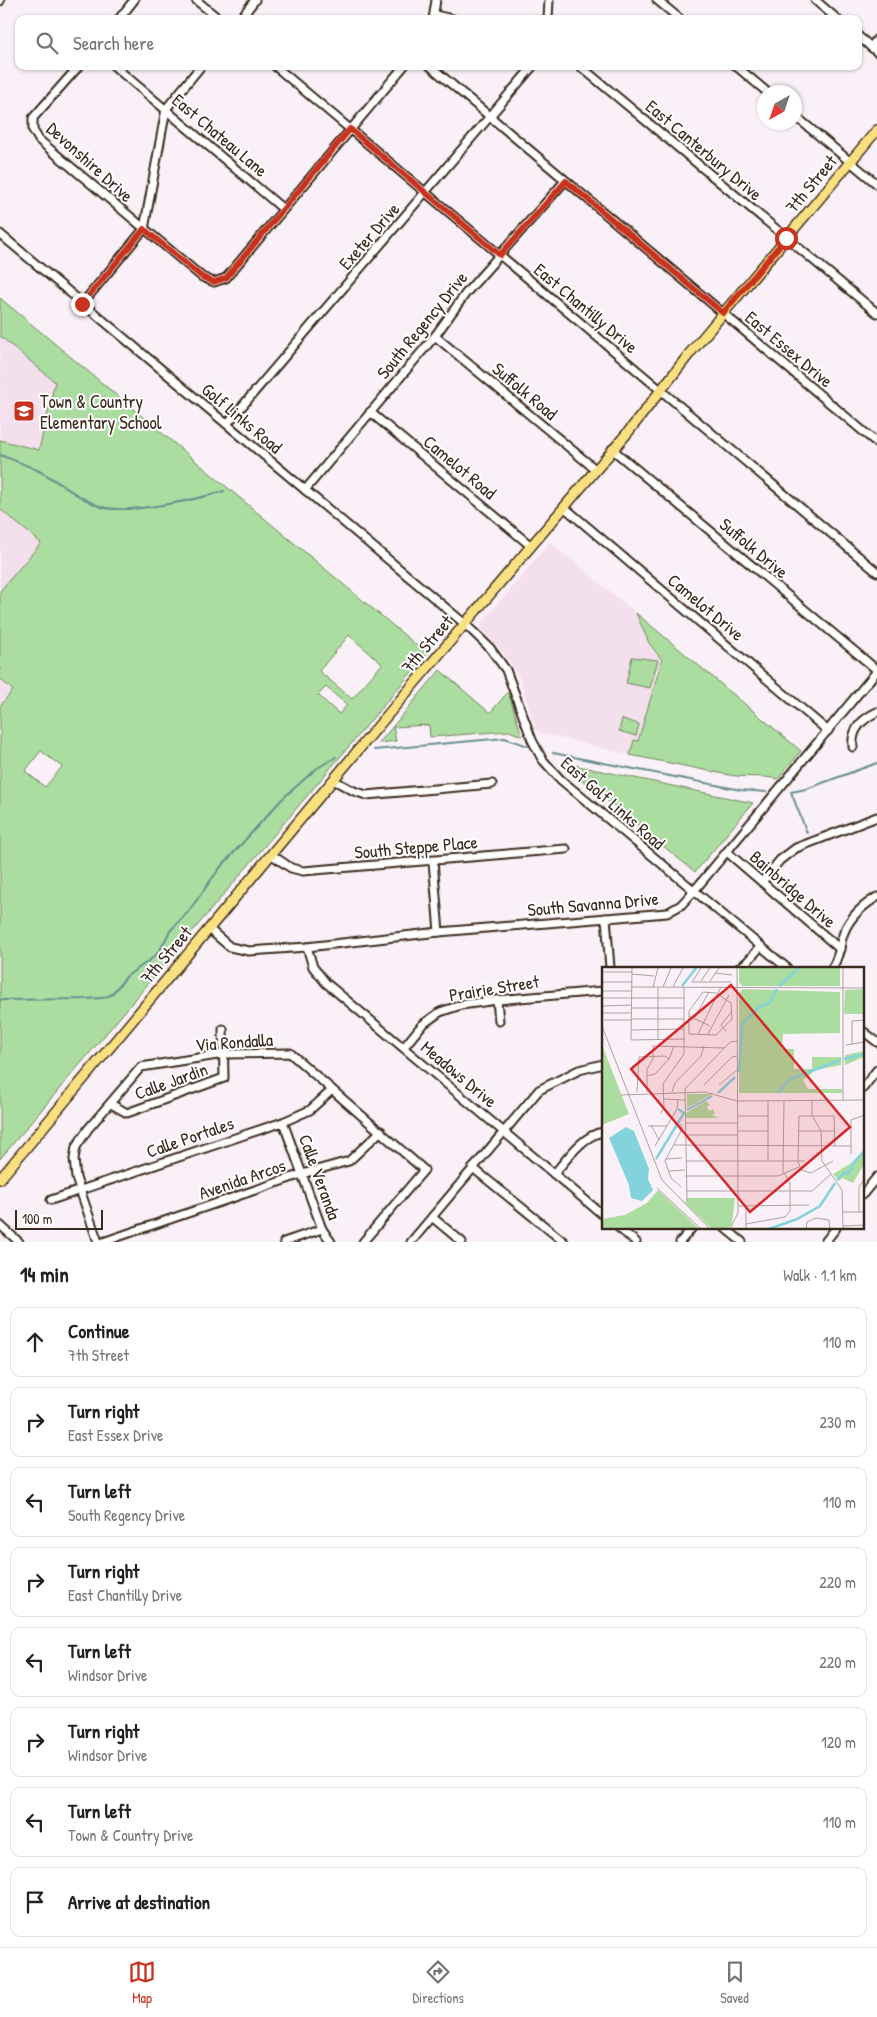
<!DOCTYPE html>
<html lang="en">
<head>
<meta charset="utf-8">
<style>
  body { margin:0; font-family:"Patrick Hand",sans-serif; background:#f2f2f2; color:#222 }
  .compass { position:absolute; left:757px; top:85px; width:45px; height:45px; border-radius:50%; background:#fff; box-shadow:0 1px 4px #0004; rotate:220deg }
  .scale { position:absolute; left:15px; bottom:12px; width:88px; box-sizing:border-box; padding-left:5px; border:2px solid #3b2a1e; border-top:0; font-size:14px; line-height:18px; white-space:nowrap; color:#3b2a1e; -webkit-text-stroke:4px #fff; paint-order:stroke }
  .stop { position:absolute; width:15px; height:15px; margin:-11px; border:4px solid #c8321e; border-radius:50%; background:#fff }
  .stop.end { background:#c8321e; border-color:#fff; box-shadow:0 1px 5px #0008 }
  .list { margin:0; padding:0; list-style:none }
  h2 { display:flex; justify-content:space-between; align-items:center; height:65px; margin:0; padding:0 20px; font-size:21px }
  h2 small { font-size:16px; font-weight:400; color:#767676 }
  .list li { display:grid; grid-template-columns:32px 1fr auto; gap:15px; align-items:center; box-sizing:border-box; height:70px; margin:0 10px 10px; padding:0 10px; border:1px solid #e0e0e0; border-radius:10px }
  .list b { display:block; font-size:19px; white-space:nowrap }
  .list p { margin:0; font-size:16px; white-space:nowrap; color:#767676 }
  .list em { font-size:16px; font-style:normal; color:#767676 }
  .icon { flex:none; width:28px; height:28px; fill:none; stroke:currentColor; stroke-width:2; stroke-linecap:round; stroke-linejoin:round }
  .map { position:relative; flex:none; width:877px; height:1242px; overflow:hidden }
  .search { position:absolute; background:#fff; box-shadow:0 1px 4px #0004; left:15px; right:15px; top:15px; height:55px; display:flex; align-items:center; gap:12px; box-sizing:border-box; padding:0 18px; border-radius:10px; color:#767676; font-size:19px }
  .sheet { height:705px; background:#fff }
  nav { display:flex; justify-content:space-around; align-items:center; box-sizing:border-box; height:70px; border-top:1px solid #e0e0e0; background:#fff; font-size:14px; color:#767676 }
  nav a { display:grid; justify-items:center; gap:2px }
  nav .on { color:#c8321e }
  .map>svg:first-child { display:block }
</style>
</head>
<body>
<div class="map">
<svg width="877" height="1242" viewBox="0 0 877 1242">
  <rect width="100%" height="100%" fill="#faf0f7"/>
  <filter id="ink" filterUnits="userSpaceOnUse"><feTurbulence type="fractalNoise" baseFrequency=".02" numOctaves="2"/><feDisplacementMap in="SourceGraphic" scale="10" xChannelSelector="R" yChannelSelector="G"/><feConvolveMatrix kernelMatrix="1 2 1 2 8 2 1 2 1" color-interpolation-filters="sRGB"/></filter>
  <g filter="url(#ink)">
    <g fill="#f4dfed">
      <polygon points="0,336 55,382 39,450 0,440"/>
      <polygon points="0,509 41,543 0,591"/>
      <polygon points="550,542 636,613 649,643 662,660 638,741 634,740 630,755 537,732 519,677 502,651 481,629 481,624"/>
      <polygon points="0,679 14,690 0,706"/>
    </g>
    <g fill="#aadd9f" stroke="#72845e" fill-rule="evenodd">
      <path d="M0 298 427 654 0 1159V706L13 690 0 679V591L41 543 0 509V440L39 450 55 382 0 336ZM349 635 382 664 352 699 319 671ZM326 687 347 705 339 714 318 695ZM41 751 62 767 45 787 25 771Z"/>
      <path d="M636 613 801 751 778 779C761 775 745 778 729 775L630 755 634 740 638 741 662 660 649 643Z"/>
      <polygon points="632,657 658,660 650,688 626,683"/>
      <polygon points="440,670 490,713 508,692 522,736 509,731 430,737 429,725 393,727 396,741 379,743"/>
      <polygon points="622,719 639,724 636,736 619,731"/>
      <polygon points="564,763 753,803 695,872 571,771"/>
    </g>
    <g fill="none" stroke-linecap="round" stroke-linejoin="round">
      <g stroke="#668f91" stroke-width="2">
        <path d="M0 455C13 460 27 465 39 471 60 482 77 498 99 506 123 516 199 499 224 491"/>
        <polyline points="374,750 505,738 528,746"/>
        <polyline points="553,753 741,790 766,792"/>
        <polyline points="807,833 791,792 806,789 877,763"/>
        <polyline points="0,1000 85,999 102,998 111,995 127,976 150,960 159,952 170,931 188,912 219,869 282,799 316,769 336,757"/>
      </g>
      <g stroke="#3b2a1e" stroke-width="11">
        <g id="minor">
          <polyline points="196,0 219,19"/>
          <polyline points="657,0 680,19"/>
          <polyline points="815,0 837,19"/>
          <polyline points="0,1 0,0"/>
          <polyline points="435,15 453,19"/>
          <polyline points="119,19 134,0"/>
          <polyline points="240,19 255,0"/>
          <polyline points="433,19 436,0"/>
          <polyline points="548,19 549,0"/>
          <polyline points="858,36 877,52"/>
          <polyline points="871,47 877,39"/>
          <polyline points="79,66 33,118 33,130 39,140 202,277 214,282 226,278 404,66"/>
          <polyline points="114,66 283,209"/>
          <polyline points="275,66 877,572"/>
          <polyline points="430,66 877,443"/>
          <polyline points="580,66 877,313"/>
          <polyline points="736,66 767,92"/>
          <polyline points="794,115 877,184"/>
          <polyline points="0,234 465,624 490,648 506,670 532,740 542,759 560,779 787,968"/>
          <polyline points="82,304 144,229 166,109 201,66"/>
          <polyline points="435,336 595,469"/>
          <polyline points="370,412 531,546"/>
          <polyline points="227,424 533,66"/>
          <polyline points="612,449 877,670"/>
          <polyline points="305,490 435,336 466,293 565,181"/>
          <polyline points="564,507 828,731"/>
          <path d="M853 747C851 730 862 719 877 712"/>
          <polyline points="333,780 354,791 366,795 492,784"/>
          <polyline points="727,852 840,949"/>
          <polyline points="272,855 291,868 303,871 566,849"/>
          <polyline points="433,861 439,932"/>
          <polyline points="762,882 780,860 796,848 877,817"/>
          <polyline points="606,918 610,968"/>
          <polyline points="209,929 230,947 249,951 307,947 439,932 667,913 681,905 694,891 877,671"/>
          <polyline points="307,947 313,967 326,983 603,1215"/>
          <polyline points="739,968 747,962 761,946"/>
          <path d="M832 968C838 959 840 949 842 938 847 920 862 906 877 897"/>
          <polyline points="497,1000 499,1021"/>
          <polyline points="863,1031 877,1042"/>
          <polyline points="404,1047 422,1025 440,1012 461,1005 497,1000 603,991"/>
          <polyline points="863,1088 877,1070"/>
          <polyline points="111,1104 127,1113 224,1078 223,1029"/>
          <polyline points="283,1122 322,1229 331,1242"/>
          <polyline points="473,1168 564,1242"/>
          <path d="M554 1174C567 1159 583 1135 603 1132"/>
          <polyline points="863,1194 877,1177"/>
          <polyline points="51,1200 283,1122 310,1110 332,1090"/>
          <polyline points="432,1217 462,1242"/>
          <polyline points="0,1225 19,1242"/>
          <polyline points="619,1228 636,1242"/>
          <polyline points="725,1228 742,1242"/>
          <polyline points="98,1242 76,1178 74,1159 76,1147 88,1129 141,1067 224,1054 290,1053 424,1170 363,1242"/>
          <polyline points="103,1242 302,1174 349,1161 381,1131"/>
          <polyline points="284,1242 322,1229"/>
          <polyline points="411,1242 539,1090 579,1070 603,1064"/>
          <polyline points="680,1242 692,1228"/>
          <polyline points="825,1242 836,1228"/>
        </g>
      </g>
      <g stroke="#3b2a1e" stroke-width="12">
        <polyline id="major" points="0,1179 390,712 629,431 690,353 877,130"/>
      </g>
      <use href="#minor" stroke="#fff" stroke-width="7"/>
      <use href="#major" stroke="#f9e181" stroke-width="9"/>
    </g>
  </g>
  <g fill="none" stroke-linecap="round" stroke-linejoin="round" filter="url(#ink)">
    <polyline stroke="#c8321e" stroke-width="6" points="82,304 144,229 202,277 214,282 226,278 350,129 500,255 566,181 723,313 786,238"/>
  </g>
  <defs>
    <g id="school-square" transform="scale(1.125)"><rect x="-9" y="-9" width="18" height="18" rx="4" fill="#c8321e" stroke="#fff"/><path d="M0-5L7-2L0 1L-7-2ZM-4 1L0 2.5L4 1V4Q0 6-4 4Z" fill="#fff"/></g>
  </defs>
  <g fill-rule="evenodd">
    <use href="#school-square" x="24" y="411"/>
  </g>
  <g text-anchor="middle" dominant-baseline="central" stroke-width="4" stroke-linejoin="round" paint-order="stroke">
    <g font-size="18" fill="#3b2a1e" stroke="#fff">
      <text transform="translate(220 135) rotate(40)">East Chateau Lane</text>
      <text transform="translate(704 150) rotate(40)">East Canterbury Drive</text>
      <text transform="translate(90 162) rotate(42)">Devonshire Drive</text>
      <text transform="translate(811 184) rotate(-50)">7th Street</text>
      <text transform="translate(369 236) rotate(-49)">Exeter Drive</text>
      <text transform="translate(586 308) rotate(40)">East Chantilly Drive</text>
      <text transform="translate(422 325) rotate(-51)">South Regency Drive</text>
      <text transform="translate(789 349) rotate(40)">East Essex Drive</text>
      <text transform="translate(525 391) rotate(40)">Suffolk Road</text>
      <text transform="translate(242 418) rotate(40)">Golf Links Road</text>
      <text transform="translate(460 467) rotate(40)">Camelot Road</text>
      <text transform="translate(754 548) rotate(40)">Suffolk Drive</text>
      <text transform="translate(706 607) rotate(40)">Camelot Drive</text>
      <text transform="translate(427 644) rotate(-50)">7th Street</text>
      <text transform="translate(613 803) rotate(41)">East Golf Links Road</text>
      <text transform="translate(416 847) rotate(-5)">South Steppe Place</text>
      <text transform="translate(793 889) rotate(41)">Bainbridge Drive</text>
      <text transform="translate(593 904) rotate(-5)">South Savanna Drive</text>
      <text transform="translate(166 955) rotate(-50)">7th Street</text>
      <text transform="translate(494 988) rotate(-9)">Prairie Street</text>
      <text transform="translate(234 1042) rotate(-4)">Via Rondalla</text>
      <text transform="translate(459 1074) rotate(40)">Meadows Drive</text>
      <text transform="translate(171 1081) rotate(-20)">Calle Jardin</text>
      <text transform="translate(190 1137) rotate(-19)">Calle Portales</text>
      <text transform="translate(320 1177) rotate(70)">Calle Veranda</text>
      <text transform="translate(242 1179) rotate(-19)">Avenida Arcos</text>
    </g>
    <g font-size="18" fill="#3b2a1e" stroke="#fff" text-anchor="start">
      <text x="40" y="401">Town &amp; Country<tspan x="40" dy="21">Elementary School</tspan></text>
    </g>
  </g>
  <g transform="translate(602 967)">
    <rect width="262" height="262" fill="#faf0f7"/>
    <path d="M137 1H238V19H140L137 15ZM141 22 238 25V66L181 67 180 82H192V102H210V90H239V98L214 103 201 113 206 122H240V126H137V26ZM262 22V47H242L243 23ZM0 78 27 147 0 158ZM262 84V90L243 98V88ZM85 127H110L85 141ZM104 134 108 138 105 139 107 144 111 142 113 146 110 148 117 151H84V146ZM262 182V197L251 216 240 211 237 214 231 207 251 195ZM56 223 97 262H0V252L23 248 45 236ZM84 231H133L130 257 126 262H110L79 232 85 236Z" fill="#aadd9f"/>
    <path d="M24 160 32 164 47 202 46 212 51 223 40 234 29 231 27 218 7 171Z" fill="#83d3dd"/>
    <path fill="none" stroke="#83d3dd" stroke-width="2.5" d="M80 19 94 1M177 19 197 1M242 92 263 87M137 105 140 57 157 40 168 36 175 22M116 126 133 110M176 126 188 112 239 93M85 143 110 129M54 192 82 146 76 142M235 213 242 206H247L252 195 263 184M167 262 195 252 218 239 233 216"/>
    <path fill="none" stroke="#aea1a0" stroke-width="1" d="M30 1 29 73 82 72M99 1 90 15H129M0 5H30M113 6 130 8M30 7 52 9M99 14 108 1M108 14 117 1M0 15H30M30 20 263 21M51 20 56 1M61 20 69 1M71 20 81 1M56 21V72M0 24H30M101 25 114 26 129 36 130 52 114 68 87 67V44ZM0 31H82M0 39 30 38M30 41H82M0 46H30M87 49 108 59M93 50 107 25M30 52H82M2 53H30M0 59 60 213 108 262M30 63 82 62M124 64 119 58 130 44M96 67 119 20M106 67 127 28M244 78 263 75M250 78V54L263 53M45 109 53 107 67 92 72 79M102 118 130 90 135 89M117 118 135 103M35 125 37 90 63 89 67 92M45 125V102L51 92V79L122 81M70 125 73 116 99 89 102 79M19 128 103 125 135 134 263 133M61 132 83 133M210 133V148L219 164 220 194 240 223 241 262M241 133V1M59 146 62 140 61 117 82 87V20M136 149H166M83 156H135M79 157 80 162 63 194 69 211 79 220M49 158 57 173M46 159H65M135 164H166M196 164H233M83 168H135M72 178 249 179M53 179 75 142 76 133M249 187V153L263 148M64 192 80 191M84 194H203M166 194V133M231 194 209 206 199 203 196 194 197 149H232L233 179M66 204 83 203M83 209H176L197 200M55 221 99 262M84 224H210L229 207M85 234 83 122 128 75 135 74M136 239 207 238M241 245H263M257 245V220L263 211M144 257 183 250 188 244V216L181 204 182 134M241 259 262 258M128 262 136 246 135 1M144 262V239M204 262 205 255 214 251 227 253 228 262"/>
    <path fill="#d62828" fill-opacity="0.15" stroke="#d62828" stroke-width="2.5" d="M129 18 248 160 148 245 29 102Z"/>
    <rect width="262" height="262" fill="none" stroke="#3b2a1e" stroke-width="2.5"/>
  </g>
</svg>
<svg class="compass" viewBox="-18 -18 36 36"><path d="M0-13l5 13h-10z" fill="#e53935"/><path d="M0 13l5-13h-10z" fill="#767676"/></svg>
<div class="scale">100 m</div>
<div class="stop" style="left:786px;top:238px"></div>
<div class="stop end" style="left:82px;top:304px"></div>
<div class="search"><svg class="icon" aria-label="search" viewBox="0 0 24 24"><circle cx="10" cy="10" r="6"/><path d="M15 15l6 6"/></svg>Search here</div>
</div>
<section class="sheet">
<h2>14 min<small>Walk · 1.1 km</small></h2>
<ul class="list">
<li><svg class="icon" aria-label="ahead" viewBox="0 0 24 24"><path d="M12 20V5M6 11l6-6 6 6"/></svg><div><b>Continue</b><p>7th Street</p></div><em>110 m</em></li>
<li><svg class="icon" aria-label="right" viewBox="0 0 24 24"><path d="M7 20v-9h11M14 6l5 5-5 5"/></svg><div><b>Turn right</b><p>East Essex Drive</p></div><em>230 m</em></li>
<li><svg class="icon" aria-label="left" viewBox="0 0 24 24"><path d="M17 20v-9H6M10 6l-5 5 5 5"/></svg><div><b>Turn left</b><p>South Regency Drive</p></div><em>110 m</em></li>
<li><svg class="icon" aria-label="right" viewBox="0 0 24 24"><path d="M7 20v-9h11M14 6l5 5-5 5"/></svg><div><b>Turn right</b><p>East Chantilly Drive</p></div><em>220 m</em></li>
<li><svg class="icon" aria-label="left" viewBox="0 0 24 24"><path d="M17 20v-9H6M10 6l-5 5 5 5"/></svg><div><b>Turn left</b><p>Windsor Drive</p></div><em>220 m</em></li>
<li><svg class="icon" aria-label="right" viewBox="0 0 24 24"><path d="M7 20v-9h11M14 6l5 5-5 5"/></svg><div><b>Turn right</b><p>Windsor Drive</p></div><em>120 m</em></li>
<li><svg class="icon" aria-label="left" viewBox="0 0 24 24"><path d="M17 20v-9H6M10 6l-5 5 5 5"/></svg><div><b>Turn left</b><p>Town &amp; Country Drive</p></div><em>110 m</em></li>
<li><svg class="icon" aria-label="arrive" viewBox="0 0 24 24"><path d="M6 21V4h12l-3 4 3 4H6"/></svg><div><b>Arrive at destination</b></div></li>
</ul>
</section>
<nav>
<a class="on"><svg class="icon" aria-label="map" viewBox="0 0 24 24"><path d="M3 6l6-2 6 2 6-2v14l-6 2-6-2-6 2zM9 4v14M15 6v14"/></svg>Map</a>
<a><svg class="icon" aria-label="directions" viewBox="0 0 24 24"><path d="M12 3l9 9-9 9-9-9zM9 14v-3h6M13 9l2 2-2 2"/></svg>Directions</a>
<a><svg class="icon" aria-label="saved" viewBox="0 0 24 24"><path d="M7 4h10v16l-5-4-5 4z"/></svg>Saved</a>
</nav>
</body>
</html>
